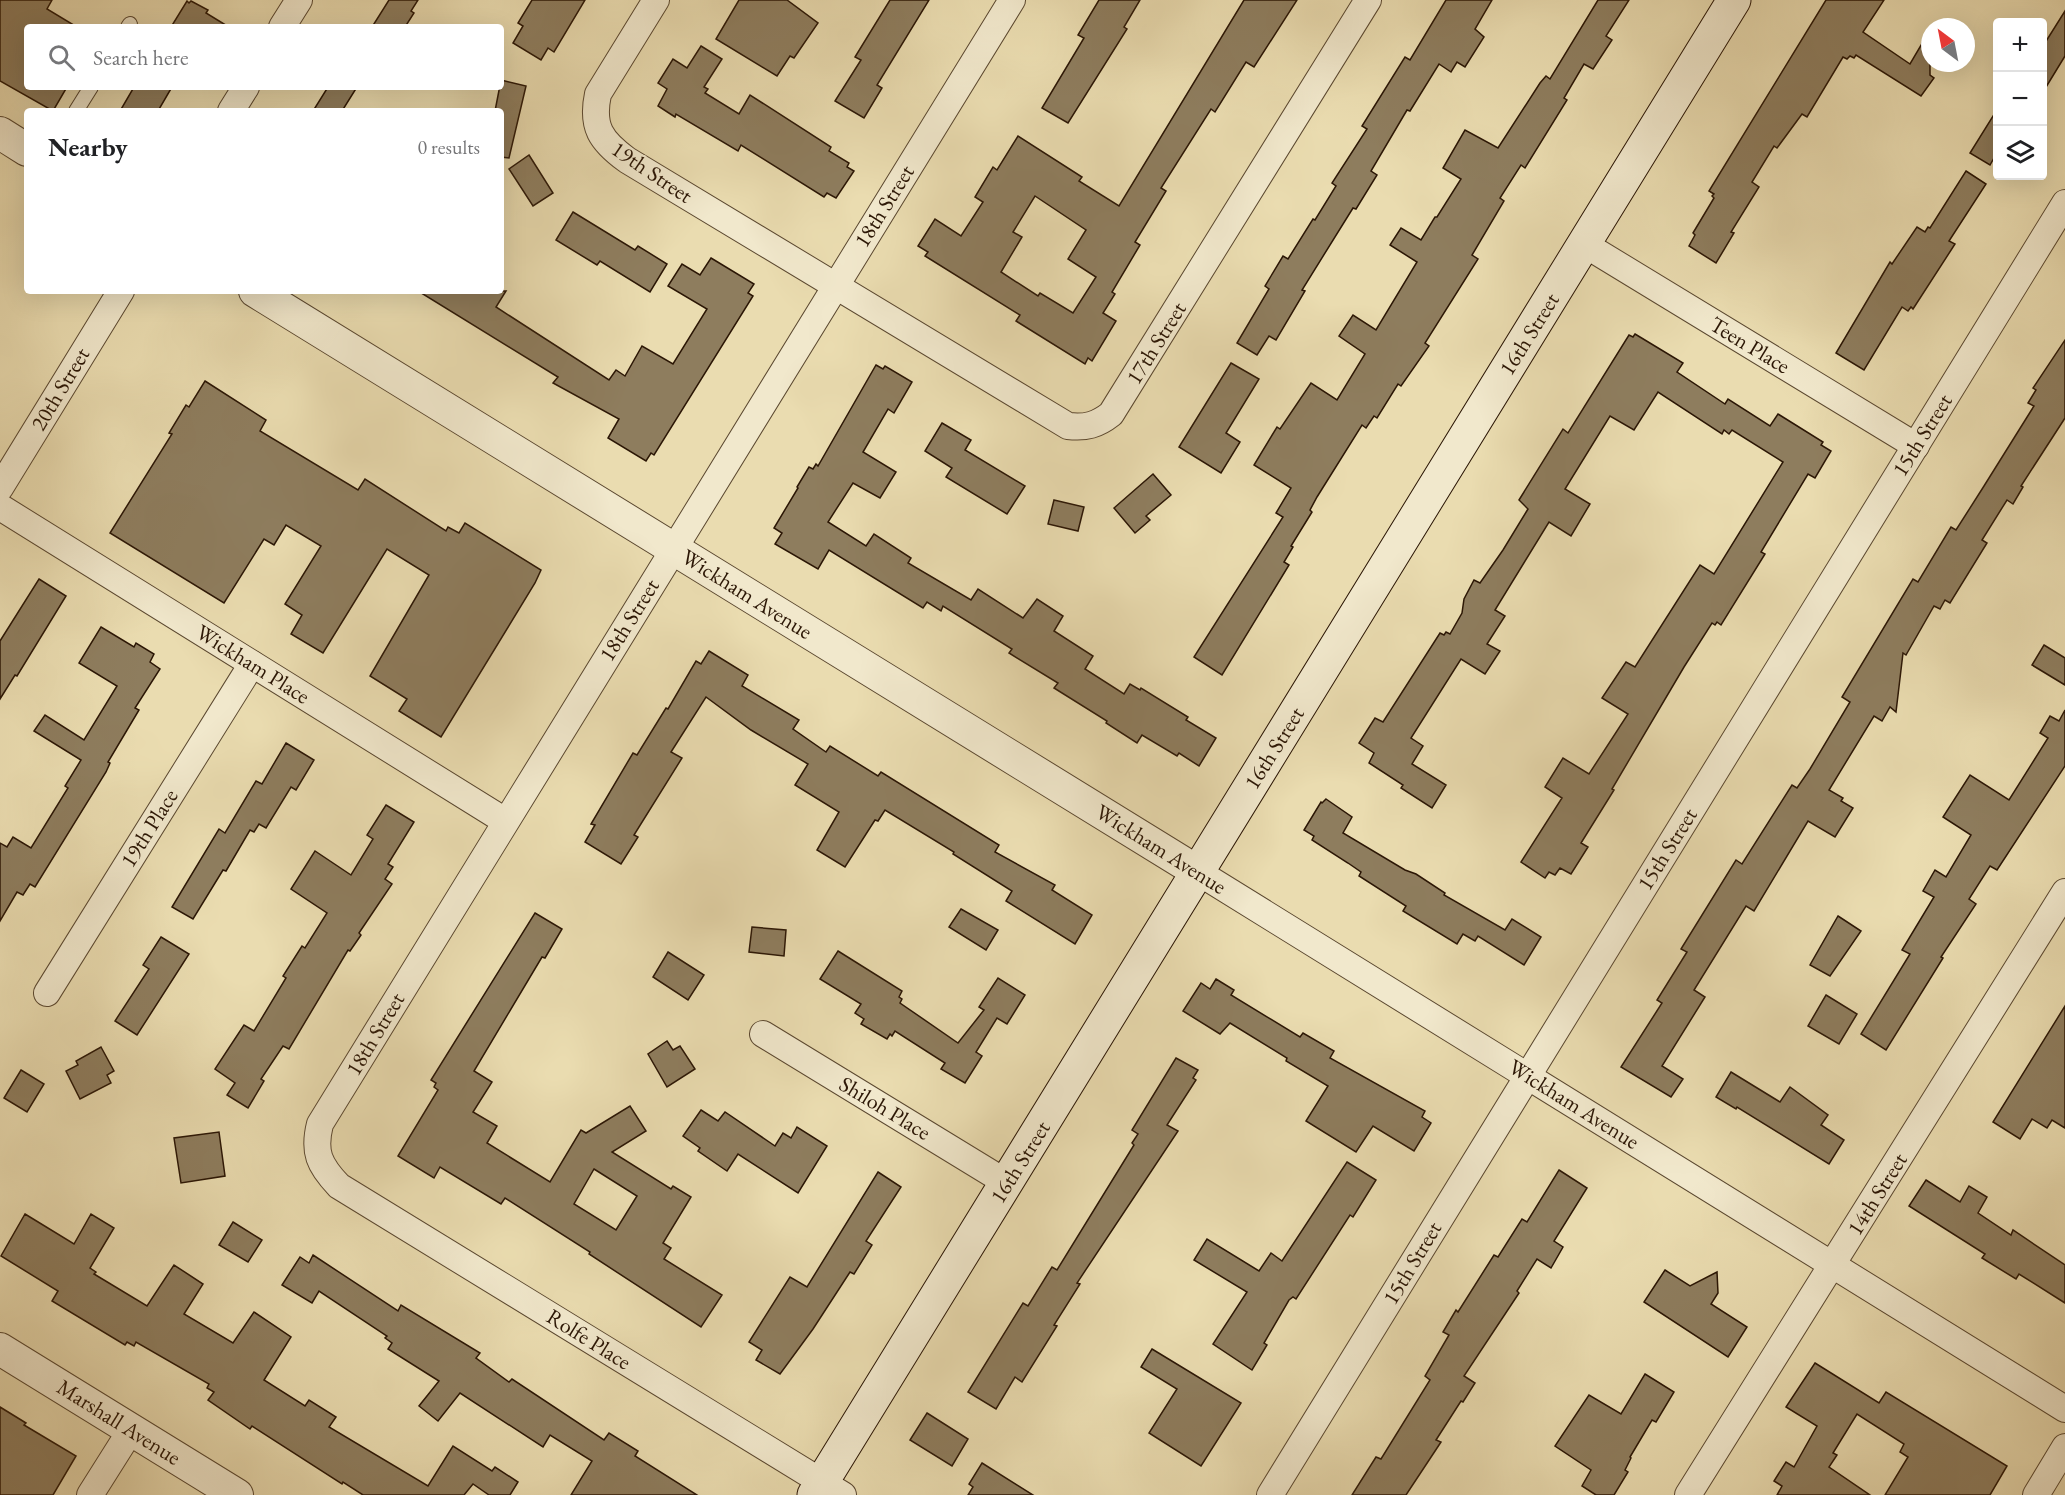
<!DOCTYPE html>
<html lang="en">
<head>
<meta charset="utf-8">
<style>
  body { margin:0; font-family:"EB Garamond",serif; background:#f2f2f2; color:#202124 }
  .controls { position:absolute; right:18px; top:18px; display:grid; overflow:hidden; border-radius:6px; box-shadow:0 6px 24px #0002 }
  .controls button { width:54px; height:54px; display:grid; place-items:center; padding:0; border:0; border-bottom:2px solid #e0e0e0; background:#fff; color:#202124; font:30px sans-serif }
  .compass { position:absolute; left:1921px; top:18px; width:54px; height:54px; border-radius:50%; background:#fff; box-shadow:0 6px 24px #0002; rotate:328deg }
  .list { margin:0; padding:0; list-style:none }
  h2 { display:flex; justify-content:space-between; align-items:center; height:78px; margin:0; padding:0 24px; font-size:26px }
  h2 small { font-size:20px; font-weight:400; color:#757577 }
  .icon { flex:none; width:33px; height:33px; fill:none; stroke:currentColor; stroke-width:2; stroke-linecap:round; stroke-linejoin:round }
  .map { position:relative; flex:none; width:2065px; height:1495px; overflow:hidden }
  .search { position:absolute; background:#fff; box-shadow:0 6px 24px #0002; left:24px; top:24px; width:480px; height:66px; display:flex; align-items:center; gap:15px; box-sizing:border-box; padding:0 21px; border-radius:6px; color:#757577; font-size:22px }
  .panel { position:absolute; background:#fff; box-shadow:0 6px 24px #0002; left:24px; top:108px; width:480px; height:186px; border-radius:6px }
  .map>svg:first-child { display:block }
</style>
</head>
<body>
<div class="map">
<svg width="2065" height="1495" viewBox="0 0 2065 1495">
  <rect width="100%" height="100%" fill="#eadcb0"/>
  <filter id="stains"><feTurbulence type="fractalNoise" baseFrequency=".00333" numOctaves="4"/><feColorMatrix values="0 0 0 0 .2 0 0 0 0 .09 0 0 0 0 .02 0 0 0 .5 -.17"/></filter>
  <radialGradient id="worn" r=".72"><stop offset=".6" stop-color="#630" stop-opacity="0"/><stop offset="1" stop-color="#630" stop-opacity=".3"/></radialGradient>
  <g fill="#8e7d5e" stroke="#2b1605" stroke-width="1.5" fill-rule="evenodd">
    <polygon points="0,0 52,0 47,9 77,27 27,27 27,87 67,87 53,111 0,81"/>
    <polygon points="389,0 418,0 411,11 414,13 405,27 372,27"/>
    <polygon points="532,0 585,0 554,52 548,48 541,60 513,43 523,26 518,23"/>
    <polygon points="739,0 787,0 818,23 794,58 790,56 777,76 716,39"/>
    <polygon points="890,0 929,0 877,85 882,88 864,118 835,101 861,60 855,57"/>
    <polygon points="1099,0 1140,0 1124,27 1127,29 1068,123 1042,108 1084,38 1078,35"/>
    <path d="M1244 0H1297L1254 67 1246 62 1215 112 1211 109 1161 188 1166 191 1135 242 1140 245 1112 292 1115 294 1103 313 1116 321 1092 361 1088 358 1085 364 1016 321 1020 315 925 256 928 252 918 246 935 219 961 236 983 202 975 197 993 167 997 170 1018 136 1082 177 1079 181 1119 206ZM1035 196 1086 230 1068 259 1096 277 1073 313 1040 293 1038 296 1001 272 1022 237 1013 232Z"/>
    <polygon points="1446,0 1492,0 1475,29 1484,37 1465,67 1457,62 1451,72 1439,64 1410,111 1407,110 1371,171 1377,175 1356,209 1353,208 1302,290 1305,291 1276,340 1269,336 1257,355 1237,343 1269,289 1265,286 1283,256 1288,259 1313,219 1315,220 1336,186 1332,183 1367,129 1362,126 1405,57 1410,60"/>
    <polygon points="1598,0 1629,0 1606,36 1612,40 1593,69 1584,64 1564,98 1567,100 1525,168 1521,165 1500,198 1504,201 1472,255 1478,259 1425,343 1429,346 1401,386 1398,384 1377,418 1374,416 1366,428 1362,425 1317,497 1310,510 1312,512 1291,546 1293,547 1284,562 1289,565 1222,675 1194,657 1283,517 1276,513 1291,488 1254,465 1277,427 1280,429 1311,383 1337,400 1365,354 1339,336 1353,315 1376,330 1417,262 1390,245 1401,228 1421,240 1435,217 1437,217 1461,179 1443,168 1465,130 1498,148 1540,83 1546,76 1550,79"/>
    <polygon points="1826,0 1884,0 1863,32 1910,64 1930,30 1930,75 1934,78 1921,96 1856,55 1854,58 1850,56 1847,59 1843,57 1807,117 1802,114 1777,148 1774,146 1752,182 1759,187 1731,232 1734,233 1716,263 1689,246 1695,235 1693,233 1714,198 1712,196 1714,194 1709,191"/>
    <polygon points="187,1 189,3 191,1 208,10 206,13 229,27 171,27"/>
    <polygon points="2065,11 2065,56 2043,92 2043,46"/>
    <polygon points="701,46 722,59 704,87 708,89 705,93 739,114 750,95 831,147 829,151 849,163 847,167 854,171 836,198 827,193 824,197 741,145 738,151 676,114 675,117 658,106 667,89 658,83 673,59 687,68"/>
    <polygon points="501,80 526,86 509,158 501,157 501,111 495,111"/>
    <polygon points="134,87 172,87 158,111 120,111"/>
    <polygon points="328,87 357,87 342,111 313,111"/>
    <polygon points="1998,108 1998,161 1994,158 1990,165 1970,153"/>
    <polygon points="529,155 553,193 533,206 509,169"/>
    <polygon points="1966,171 1986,184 1949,241 1955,244 1913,309 1911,307 1908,311 1902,307 1864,370 1836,353 1890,262 1892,264 1917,227 1925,232 1928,227 1930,228"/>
    <polygon points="573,212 635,250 638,246 667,264 650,292 600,261 597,265 556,240"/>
    <polygon points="711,258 754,284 748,293 753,296 654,455 651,453 646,461 608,438 619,419 553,383 558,377 418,291 506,291 496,307 609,380 616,370 625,376 642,346 673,364 707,309 668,286 682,264 700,275"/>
    <polygon points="1635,334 1683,363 1677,372 1725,404 1728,399 1770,426 1778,414 1823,442 1821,445 1831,451 1815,478 1808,474 1761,552 1765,554 1721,625 1717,622 1715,625 1712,623 1684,667 1612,789 1614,790 1581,843 1588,847 1571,874 1560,868 1555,875 1549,872 1545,878 1521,862 1562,798 1545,787 1563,758 1589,774 1628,714 1602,698 1626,662 1635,667 1700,565 1714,574 1783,462 1732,430 1729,434 1724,430 1722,434 1658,392 1634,430 1610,416 1565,489 1590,504 1571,536 1549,522 1495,610 1505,616 1487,644 1500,651 1485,674 1461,659 1411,738 1423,746 1412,764 1446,785 1432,808 1401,788 1403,785 1369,763 1374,753 1359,743 1375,718 1383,722 1440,633 1444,635 1446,632 1450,634 1462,613 1464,599 1474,580 1480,583 1503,550 1528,509 1519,500 1563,429 1568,433 1629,335 1633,337"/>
    <polygon points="2065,340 2065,418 2021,486 2023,487 2013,504 2007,500 1982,540 1987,543 1950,603 1945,600 1940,609 1934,606 1906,655 1903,653 1896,712 1890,707 1882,721 1874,716 1829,790 1843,798 1841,801 1853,808 1835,837 1808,821 1754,911 1746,906 1694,990 1705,997 1662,1066 1683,1079 1671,1097 1621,1067 1662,1003 1657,1000 1687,952 1681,949 1736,860 1742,864 1792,785 1797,788 1810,769 1850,702 1842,697 1913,579 1918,582 1951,527 1956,530 1984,486 2034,406 2028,403 2036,390 2033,388"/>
    <polygon points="1231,363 1259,379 1226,433 1240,442 1221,473 1179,447"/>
    <polygon points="876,365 883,369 885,366 912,382 894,413 888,409 863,452 896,472 880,498 853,483 828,522 866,546 874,534 911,558 908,563 971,600 978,589 1023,618 1037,599 1063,616 1054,631 1093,656 1085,669 1124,694 1130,684 1140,690 1141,688 1188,717 1186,720 1216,738 1199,766 1179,753 1177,756 1142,735 1137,743 1106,723 1107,721 1054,688 1058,683 1009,653 1012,649 943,606 941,611 927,602 923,608 829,550 818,569 775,544 782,533 774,528 798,488 797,487 809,467 813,469 816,464 818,466"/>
    <polygon points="205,381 266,420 260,431 358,490 365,479 446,531 448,527 459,533 465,523 541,570 535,583 441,737 399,711 407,699 370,676 429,575 387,549 323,653 291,634 302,615 285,604 321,546 286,525 274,545 264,539 224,603 110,533 172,434 169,433 186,405 189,407"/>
    <polygon points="942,423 971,440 965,450 1025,486 1007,514 946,477 952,468 925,451"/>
    <polygon points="1153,474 1171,495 1146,516 1150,520 1135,533 1114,508"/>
    <polygon points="1054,500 1084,507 1078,531 1048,524"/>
    <polygon points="39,579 66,596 17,676 15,675 0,699 0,641"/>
    <polygon points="101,627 134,647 136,643 154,654 150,662 160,669 135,708 139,710 108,762 110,763 106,772 35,887 30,884 23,895 17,892 0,921 0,843 7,847 13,837 31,848 68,788 65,786 81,760 34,731 45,715 84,740 117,686 79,663"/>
    <polygon points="2044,645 2065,658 2065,685 2032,665"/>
    <polygon points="709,651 748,675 742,686 799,720 793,729 826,752 830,746 878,776 881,772 999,845 995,852 1055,885 1052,890 1092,915 1075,944 1006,901 1012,891 953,854 954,852 885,810 878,821 875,820 845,867 817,850 839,812 795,785 808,764 751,730 706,697 671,752 682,758 634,835 638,837 621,864 585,842 595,825 591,824 633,753 637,755 666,708 668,709 696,661 701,664"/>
    <polygon points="2065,710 2065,766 1997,870 1990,866 1969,899 1976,904 1941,957 1943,958 1886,1050 1861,1034 1910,954 1902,950 1934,897 1923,891 1935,870 1946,877 1971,835 1943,817 1970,775 2009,800 2048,738 2040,733 2050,716 2059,721"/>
    <polygon points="286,743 314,760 296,790 291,787 266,828 259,824 254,832 250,830 226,871 223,870 193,919 172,907 219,829 225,833 256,781 262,784"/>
    <polygon points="1326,799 1352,817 1343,833 1405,870 1416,874 1445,893 1444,895 1505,930 1512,919 1541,937 1524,965 1478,936 1475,941 1463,934 1457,944 1403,911 1406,906 1359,876 1361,872 1348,863 1312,840 1314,836 1304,830 1321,802 1322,803"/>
    <polygon points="386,805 414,822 388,864 393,867 385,879 392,884 359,933 361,935 350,951 348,950 289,1049 283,1046 261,1079 264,1081 248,1108 227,1095 235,1083 215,1069 244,1025 254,1031 286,978 283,976 302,946 305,948 327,913 291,889 315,851 351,875 373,839 367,835"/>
    <polygon points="961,909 998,930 986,950 949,927"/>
    <path d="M535 913 562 929 545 958 542 957 474 1071 492 1082 473 1112 497 1126 487 1143 550 1182 581 1130 586 1133 630 1106 646 1131 612 1152 671 1189 673 1186 691 1197 663 1243 671 1248 664 1259 722 1295 701 1327 589 1254 590 1252 505 1198 501 1204 440 1167 434 1178 398 1156 438 1090 434 1087 436 1083 431 1080ZM594 1169 637 1196 616 1230 574 1204Z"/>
    <polygon points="1838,916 1861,931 1830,976 1810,965"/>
    <polygon points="752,927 786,930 784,956 749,952"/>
    <polygon points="161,937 189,954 137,1035 115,1021 149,969 143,965"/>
    <polygon points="838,951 902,991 899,997 902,999 900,1003 958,1043 984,1010 979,1007 998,978 1025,995 1007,1024 997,1018 976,1052 982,1056 965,1083 941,1069 945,1063 895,1031 892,1036 890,1034 887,1039 861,1024 864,1019 855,1013 861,1004 820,979"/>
    <polygon points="668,952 704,975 688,1000 653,977"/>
    <polygon points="1216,979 1234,990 1231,995 1300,1037 1303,1033 1334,1051 1330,1058 1425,1111 1422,1117 1431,1123 1414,1151 1373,1126 1356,1152 1306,1121 1328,1086 1286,1061 1287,1058 1230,1023 1220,1034 1183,1011 1201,983 1210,989"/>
    <polygon points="1826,995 1857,1014 1839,1044 1808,1026"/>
    <polygon points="2065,1006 2065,1128 2052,1120 2047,1128 2032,1119 2020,1139 1993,1122"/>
    <polygon points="667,1041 673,1050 680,1046 695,1069 667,1087 648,1054"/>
    <polygon points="101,1047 114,1071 107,1075 111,1083 80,1099 66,1071 78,1065 76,1061"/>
    <polygon points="1176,1058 1198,1070 1193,1078 1196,1080 1167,1125 1178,1131 1077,1283 1080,1284 1054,1325 1057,1326 1022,1382 1015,1377 996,1409 968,1392 1023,1303 1028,1306 1052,1267 1057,1270 1134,1145 1132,1143 1138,1134 1132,1130"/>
    <polygon points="21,1070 44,1084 27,1112 4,1098"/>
    <polygon points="1731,1072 1780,1102 1790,1087 1828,1115 1821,1125 1844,1140 1829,1164 1737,1107 1736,1109 1716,1097"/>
    <polygon points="701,1110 718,1121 725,1112 775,1146 783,1133 791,1138 797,1127 827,1146 798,1193 738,1154 727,1171 698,1151 700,1148 683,1136"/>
    <polygon points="219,1132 225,1176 181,1183 174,1138"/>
    <polygon points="1347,1162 1376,1180 1353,1217 1350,1215 1296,1299 1293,1297 1289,1300 1264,1343 1267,1345 1252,1370 1213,1344 1247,1292 1194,1260 1207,1239 1259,1271 1271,1253 1282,1261"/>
    <polygon points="1559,1170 1587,1188 1554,1241 1563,1247 1551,1268 1537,1259 1517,1291 1519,1293 1464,1376 1475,1383 1463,1402 1461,1401 1436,1440 1441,1442 1406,1495 1352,1495 1376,1457 1381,1459 1430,1380 1425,1376 1449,1335 1443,1332 1456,1310 1458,1312 1494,1255 1498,1257 1522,1219 1527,1222"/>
    <polygon points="878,1172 901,1187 866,1241 872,1245 854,1274 850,1272 813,1329 780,1374 756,1360 762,1350 749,1342 790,1277 807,1287"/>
    <polygon points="1926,1180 1960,1202 1969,1186 1987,1197 1978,1213 2011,1235 2013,1230 2065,1265 2065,1303 2019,1274 2016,1279 1982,1258 1985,1254 1909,1206"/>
    <polygon points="25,1214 74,1244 91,1214 114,1228 90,1268 96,1272 94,1274 147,1306 174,1265 203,1284 184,1314 233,1343 254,1312 291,1337 264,1380 305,1406 309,1400 336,1417 329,1427 428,1486 453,1446 492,1471 495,1467 518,1482 510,1495 489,1495 473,1484 464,1495 363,1495 343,1482 342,1484 252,1426 250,1429 208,1400 214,1392 207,1388 209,1384 136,1342 134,1346 127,1342 125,1345 52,1301 58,1291 1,1256"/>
    <polygon points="233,1222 262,1240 248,1262 219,1245"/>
    <polygon points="313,1255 398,1311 401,1305 480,1353 476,1358 509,1382 512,1379 604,1440 609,1433 638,1451 635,1456 697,1495 571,1495 592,1461 550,1435 543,1447 460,1393 438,1421 419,1406 439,1381 388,1349 392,1343 385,1338 387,1336 319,1291 312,1303 282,1285 300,1257 309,1263"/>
    <polygon points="1665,1270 1690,1286 1717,1272 1718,1293 1711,1304 1747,1327 1728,1357 1644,1302"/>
    <polygon points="1152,1349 1241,1403 1201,1466 1149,1433 1177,1389 1141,1367"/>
    <polygon points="1815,1363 1879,1403 1886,1392 2007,1466 1990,1495 1885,1495 1908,1457 1900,1452 1904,1444 1857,1414 1833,1453 1837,1455 1829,1467 1870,1495 1777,1495 1782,1486 1774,1481 1786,1462 1794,1467 1817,1426 1786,1407"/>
    <polygon points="1645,1374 1674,1392 1656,1422 1652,1420 1630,1457 1631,1458 1625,1470 1628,1472 1614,1495 1596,1495 1582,1486 1591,1470 1555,1446 1589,1395 1621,1414"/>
    <polygon points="0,1407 26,1423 24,1425 76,1456 53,1495 0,1495"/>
    <polygon points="927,1413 968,1439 952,1466 910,1440"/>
    <polygon points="982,1463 1033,1495 968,1495 973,1487 969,1484"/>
  </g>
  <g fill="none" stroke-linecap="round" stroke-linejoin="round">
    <g stroke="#5b4830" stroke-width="16">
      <g id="service">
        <polyline points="128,27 130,24"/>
        <polyline points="76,111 91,87"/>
      </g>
    </g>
    <g stroke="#5b4830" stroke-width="28">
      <g id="minor">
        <path d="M656 0 598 94C591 127 601 141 627 160L1068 426C1086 428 1097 425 1111 414L1368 0"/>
        <polyline points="282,27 299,0"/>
        <polyline points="231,111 246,87"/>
        <polyline points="1584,244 1916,446"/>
        <polyline points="0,488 121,291"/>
        <polyline points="0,507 505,821"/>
        <polyline points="1198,872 2065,1409"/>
        <polyline points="47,993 252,664"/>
        <polyline points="763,1034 1007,1183"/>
        <polyline points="90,1495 131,1430"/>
        <path d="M843 1495 339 1186C319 1165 313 1152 320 1124L1012 0"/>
        <polyline points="1270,1495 2065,203"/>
        <polyline points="1688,1495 2065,892"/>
        <polyline points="2036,1495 2065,1447"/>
      </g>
    </g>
    <g stroke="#5b4830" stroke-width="34">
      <g id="tertiary">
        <polyline points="0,133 27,150"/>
        <polyline points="255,291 1198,872"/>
        <polyline points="0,1349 237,1495"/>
      </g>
    </g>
    <g stroke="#2b1605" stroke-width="35">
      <polyline id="secondary" points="814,1495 1734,0"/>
    </g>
    <use href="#service" stroke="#f1e8cc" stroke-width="14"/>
    <use href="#minor" stroke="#f1e8cc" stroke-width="26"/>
    <use href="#tertiary" stroke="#f1e8cc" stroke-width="32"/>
    <use href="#secondary" stroke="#f1e8cc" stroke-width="33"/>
  </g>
  <g text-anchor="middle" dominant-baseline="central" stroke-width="4.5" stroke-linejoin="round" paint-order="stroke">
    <g font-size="22" fill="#2b1605" stroke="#f1e8cc">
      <text transform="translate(652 172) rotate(34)">19th Street</text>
      <text transform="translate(884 206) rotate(-58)">18th Street</text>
      <text transform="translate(1529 334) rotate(-58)">16th Street</text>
      <text transform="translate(1156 343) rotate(-58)">17th Street</text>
      <text transform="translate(1750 345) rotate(31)">Teen Place</text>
      <text transform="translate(60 389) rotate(-59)">20th Street</text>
      <text transform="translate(1922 435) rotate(-58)">15th Street</text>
      <text transform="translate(747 594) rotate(32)">Wickham Avenue</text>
      <text transform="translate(629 620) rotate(-58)">18th Street</text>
      <text transform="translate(253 664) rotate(32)">Wickham Place</text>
      <text transform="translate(1274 748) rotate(-58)">16th Street</text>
      <text transform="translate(149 828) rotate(-58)">19th Place</text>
      <text transform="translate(1161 849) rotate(32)">Wickham Avenue</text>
      <text transform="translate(1667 849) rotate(-58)">15th Street</text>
      <text transform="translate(375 1034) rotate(-59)">18th Street</text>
      <text transform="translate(1574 1104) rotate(32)">Wickham Avenue</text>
      <text transform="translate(885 1108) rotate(31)">Shiloh Place</text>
      <text transform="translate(1020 1162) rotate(-58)">16th Street</text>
      <text transform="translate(1877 1194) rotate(-58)">14th Street</text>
      <text transform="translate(1412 1263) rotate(-59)">15th Street</text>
      <text transform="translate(589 1339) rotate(32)">Rolfe Place</text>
      <text transform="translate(119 1422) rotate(32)">Marshall Avenue</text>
    </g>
  </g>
  <rect width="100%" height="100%" filter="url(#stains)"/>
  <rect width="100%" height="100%" fill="url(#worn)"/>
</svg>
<div class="controls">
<button>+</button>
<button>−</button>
<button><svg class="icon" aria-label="layers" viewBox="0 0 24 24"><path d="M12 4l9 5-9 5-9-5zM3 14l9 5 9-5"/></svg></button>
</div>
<svg class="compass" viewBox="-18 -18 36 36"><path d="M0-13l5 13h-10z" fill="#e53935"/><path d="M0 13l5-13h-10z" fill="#757577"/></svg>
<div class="search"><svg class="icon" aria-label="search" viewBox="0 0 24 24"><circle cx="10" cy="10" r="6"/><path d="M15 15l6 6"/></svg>Search here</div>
<section class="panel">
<h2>Nearby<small>0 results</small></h2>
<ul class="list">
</ul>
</section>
</div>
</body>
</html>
